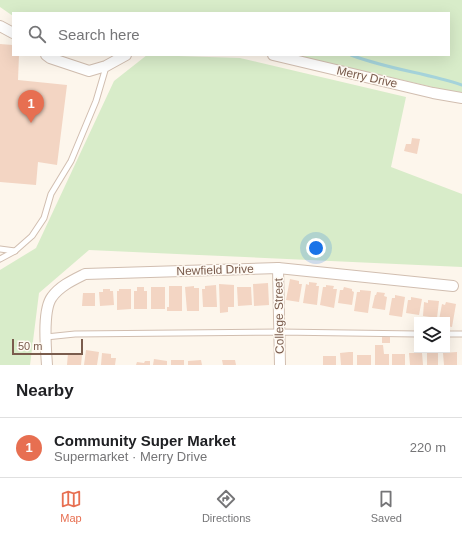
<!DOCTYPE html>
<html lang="en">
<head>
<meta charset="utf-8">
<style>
  body { margin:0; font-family:Arial,sans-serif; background:#f2f2f2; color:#202124 }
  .controls { position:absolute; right:12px; bottom:12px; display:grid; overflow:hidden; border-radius:0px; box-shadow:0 4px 16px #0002 }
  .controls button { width:36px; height:36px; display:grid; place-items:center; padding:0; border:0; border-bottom:1px solid #e0e0e0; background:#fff; color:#202124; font:20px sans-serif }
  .scale { position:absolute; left:12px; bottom:10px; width:71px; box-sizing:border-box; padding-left:4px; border:2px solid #7a5c4d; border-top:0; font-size:11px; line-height:14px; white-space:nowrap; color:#7a5c4d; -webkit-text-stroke:3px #fffaf3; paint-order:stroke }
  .you { position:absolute; left:316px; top:248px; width:14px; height:14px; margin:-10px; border:3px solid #fff; border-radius:50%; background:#1a73e8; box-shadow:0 0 0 6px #1a73e833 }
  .badge { display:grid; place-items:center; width:26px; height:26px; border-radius:50%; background:#e76f51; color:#fff; font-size:13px; font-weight:700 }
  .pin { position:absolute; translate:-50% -33px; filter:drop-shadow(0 1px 2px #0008) }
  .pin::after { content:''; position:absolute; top:21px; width:14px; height:12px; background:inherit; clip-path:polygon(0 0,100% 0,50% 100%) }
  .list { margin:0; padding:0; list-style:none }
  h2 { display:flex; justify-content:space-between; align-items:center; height:52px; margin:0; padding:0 16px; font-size:17px }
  h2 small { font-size:13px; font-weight:400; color:#757577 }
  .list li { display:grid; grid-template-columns:26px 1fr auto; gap:12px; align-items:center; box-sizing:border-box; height:60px; padding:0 16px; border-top:1px solid #e0e0e0 }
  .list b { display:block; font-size:15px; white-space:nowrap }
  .list p { margin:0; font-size:13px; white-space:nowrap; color:#757577 }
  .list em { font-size:13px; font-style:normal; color:#757577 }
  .icon { flex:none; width:22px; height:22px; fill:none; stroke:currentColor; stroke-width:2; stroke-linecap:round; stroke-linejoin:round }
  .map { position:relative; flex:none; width:462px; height:365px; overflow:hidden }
  .search { position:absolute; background:#fff; box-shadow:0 4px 16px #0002; left:12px; right:12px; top:12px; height:44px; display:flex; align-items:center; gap:10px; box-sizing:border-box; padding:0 14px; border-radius:0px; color:#757577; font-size:15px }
  .sheet { height:112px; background:#fff }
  nav { display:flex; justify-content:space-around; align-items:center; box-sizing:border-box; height:56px; border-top:1px solid #e0e0e0; background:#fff; font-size:11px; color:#757577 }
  nav a { display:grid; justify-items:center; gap:2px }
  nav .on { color:#e76f51 }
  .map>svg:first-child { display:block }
</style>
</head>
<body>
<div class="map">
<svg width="462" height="365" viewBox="0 0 462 365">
  <rect width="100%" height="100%" fill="#fdf6ec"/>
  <g fill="#d8ecc9">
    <polygon points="0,0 462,0 462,94 295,55 449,55 449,13 13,13 13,16 0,7"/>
    <polygon points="147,55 240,58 406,97 391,167 462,194 462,267 89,250 39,293 30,365 0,365 0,270 36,248 114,81"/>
  </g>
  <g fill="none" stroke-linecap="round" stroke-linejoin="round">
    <path stroke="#a5d3da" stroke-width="3" d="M351 55C387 69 426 73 462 85"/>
  </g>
  <g fill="#f3d5c3">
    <polygon points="0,44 13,45 13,55 19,55 18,80 67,85 57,165 38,162 36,185 0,182"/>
    <polygon points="412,138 420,139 417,154 404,151 406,144 411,144"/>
    <polygon points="290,279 299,281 299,284 302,284 299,302 286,300"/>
    <polygon points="309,282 317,283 316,286 319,286 317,305 303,303 306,284 309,285"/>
    <polygon points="268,283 269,305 254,306 253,284"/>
    <polygon points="219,284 234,285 234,307 228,307 228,312 220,313"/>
    <polygon points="216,285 217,307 203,307 202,289 205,289 205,286"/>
    <polygon points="326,285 334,286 333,289 337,289 334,308 320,305 323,287 326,287"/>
    <polygon points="169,286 182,286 182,311 167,311 167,307 169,307"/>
    <polygon points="194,286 194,288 199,288 199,311 187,311 185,287"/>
    <polygon points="137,287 144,287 144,291 147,291 147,309 134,309 134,291 137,291"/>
    <rect x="151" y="287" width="14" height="22"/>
    <polygon points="237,287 251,287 252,305 238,306"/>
    <polygon points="344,287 352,289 352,291 354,292 352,305 338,303 340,290 343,290"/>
    <polygon points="103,289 110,289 110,291 113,291 114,305 100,306 99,292 103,292"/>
    <polygon points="119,289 131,289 131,309 117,310 117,291 119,291"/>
    <polygon points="360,290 371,291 368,313 354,311 357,292 360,292"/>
    <polygon points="377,292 385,293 384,296 387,297 385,310 372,308 375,295 376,295"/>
    <polygon points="83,293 95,293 95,306 82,306"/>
    <polygon points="395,295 405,297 402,317 389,315 392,298 395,298"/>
    <polygon points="411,297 422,299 419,315 406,313 408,300 411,300"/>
    <polygon points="428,300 439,301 437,318 423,316 424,302 428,303"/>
    <polygon points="446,302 456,304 452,327 447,326 447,320 439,320 442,304 445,305"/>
    <rect x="382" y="337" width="8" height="6"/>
    <polygon points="375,345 383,345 384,354 389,354 389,365 375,365"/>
    <polygon points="86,350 99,352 97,365 84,365"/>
    <polygon points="349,352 353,352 353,365 341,365 340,353"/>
    <polygon points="457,352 457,365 444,365 443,353"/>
    <polygon points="68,353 82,355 81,365 67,365"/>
    <polygon points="102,353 111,354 111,358 116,358 115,365 101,365"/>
    <polygon points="409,353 422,353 423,365 410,365"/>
    <rect x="427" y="353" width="11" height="12"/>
    <rect x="392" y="354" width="13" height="11"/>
    <rect x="357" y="355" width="14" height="10"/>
    <rect x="323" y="356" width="13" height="9"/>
    <polygon points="154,359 167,361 167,365 153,365"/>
    <rect x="171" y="360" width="13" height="5"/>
    <polygon points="201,360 202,365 188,365 188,361"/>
    <polygon points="222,360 235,360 236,365 223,365"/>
    <polygon points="145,361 150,361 150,365 136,365 137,362 144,363"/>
  </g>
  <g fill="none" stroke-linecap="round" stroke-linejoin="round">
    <g stroke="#d1beb0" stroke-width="7">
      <g id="service">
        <polyline points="0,249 15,251"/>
        <polyline points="0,259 15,251 32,236 44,218 51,194 71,161 96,101 106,67"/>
        <polyline points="447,334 462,334"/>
        <polyline points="46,337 75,334 280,332 417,334"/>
      </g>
    </g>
    <g stroke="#d1beb0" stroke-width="12">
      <g id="minor">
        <polyline points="0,26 13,33"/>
        <polyline points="46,55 50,58 89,71 106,66 126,55"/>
        <polyline points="273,55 433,93 462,98"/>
        <polyline points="278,268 280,365"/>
        <path d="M47 365C46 349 42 310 52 297 60 286 73 280 85 274L278 268 453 286"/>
      </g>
    </g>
    <use href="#service" stroke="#fff" stroke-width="5"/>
    <use href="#minor" stroke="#fff" stroke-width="10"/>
  </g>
  <g text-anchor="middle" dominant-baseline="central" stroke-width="3" stroke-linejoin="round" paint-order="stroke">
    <g font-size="12" fill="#7a5c4d" stroke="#fffaf3">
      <text transform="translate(367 77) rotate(13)">Merry Drive</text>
      <text transform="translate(215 270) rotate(-2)">Newfield Drive</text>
      <text transform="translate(279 316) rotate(-91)">College Street</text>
    </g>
  </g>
</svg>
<div class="controls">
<button><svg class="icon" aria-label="layers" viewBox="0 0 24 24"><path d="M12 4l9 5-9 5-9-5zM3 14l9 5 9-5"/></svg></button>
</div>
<div class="scale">50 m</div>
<div class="you"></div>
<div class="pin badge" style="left:31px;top:123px">1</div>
<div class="search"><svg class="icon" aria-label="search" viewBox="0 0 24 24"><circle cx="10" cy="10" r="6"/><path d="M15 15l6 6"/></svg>Search here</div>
</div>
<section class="sheet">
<h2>Nearby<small></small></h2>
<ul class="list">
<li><span class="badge">1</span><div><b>Community Super Market</b><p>Supermarket · Merry Drive</p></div><em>220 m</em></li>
</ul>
</section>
<nav>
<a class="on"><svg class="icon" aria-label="map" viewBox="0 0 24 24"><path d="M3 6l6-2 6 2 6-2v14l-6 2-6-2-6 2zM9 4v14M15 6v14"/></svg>Map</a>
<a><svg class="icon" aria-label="directions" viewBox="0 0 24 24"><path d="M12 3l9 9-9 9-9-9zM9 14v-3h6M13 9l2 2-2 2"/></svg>Directions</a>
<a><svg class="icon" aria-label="saved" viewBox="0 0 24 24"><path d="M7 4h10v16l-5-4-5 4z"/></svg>Saved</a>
</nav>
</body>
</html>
